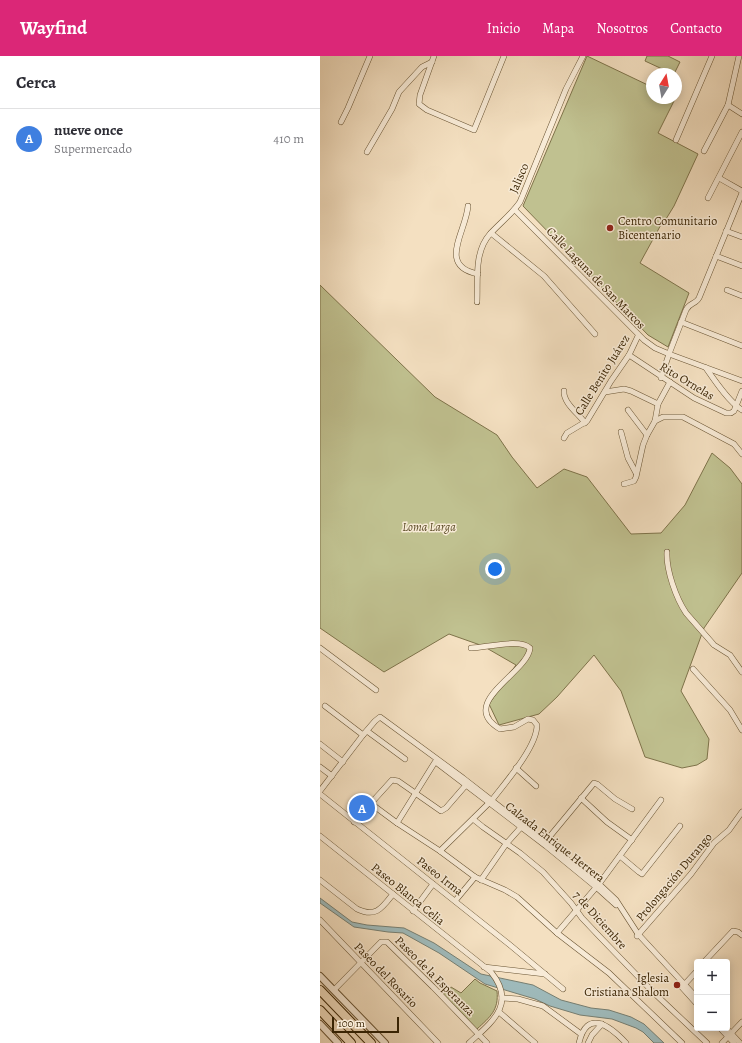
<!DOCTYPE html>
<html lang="es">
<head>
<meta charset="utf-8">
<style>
  body { margin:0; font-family:Alegreya,serif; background:#f7f7f7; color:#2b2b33 }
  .controls { position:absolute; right:12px; bottom:12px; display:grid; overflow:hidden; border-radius:4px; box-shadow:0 2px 10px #0003 }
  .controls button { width:36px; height:36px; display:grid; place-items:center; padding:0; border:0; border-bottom:1px solid #e1e1e2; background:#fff; color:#2b2b33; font:20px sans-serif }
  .compass { position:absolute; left:326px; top:12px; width:36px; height:36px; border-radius:50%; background:#fff; box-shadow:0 2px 10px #0003; rotate:11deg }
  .scale { position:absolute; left:12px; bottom:10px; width:67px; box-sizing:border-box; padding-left:4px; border:2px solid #3b2504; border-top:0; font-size:11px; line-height:14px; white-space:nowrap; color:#3b2504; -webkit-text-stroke:3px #f8ebd7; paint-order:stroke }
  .you { position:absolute; left:175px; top:513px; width:14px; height:14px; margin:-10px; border:3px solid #fff; border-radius:50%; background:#1a73e8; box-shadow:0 0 0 6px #1a73e833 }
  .badge { display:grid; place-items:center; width:26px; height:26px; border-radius:50%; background:#db2777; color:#fff; font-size:13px; font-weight:700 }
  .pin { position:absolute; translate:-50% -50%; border:2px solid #fff; box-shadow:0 1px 4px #0006 }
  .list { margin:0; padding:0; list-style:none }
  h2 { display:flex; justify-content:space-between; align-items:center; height:52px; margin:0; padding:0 16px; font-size:17px }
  h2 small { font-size:13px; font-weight:400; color:#7c7c81 }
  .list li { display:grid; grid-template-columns:26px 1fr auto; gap:12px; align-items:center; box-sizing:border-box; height:60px; padding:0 16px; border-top:1px solid #e1e1e2 }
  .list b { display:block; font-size:15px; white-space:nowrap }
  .list p { margin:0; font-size:13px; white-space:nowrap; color:#7c7c81 }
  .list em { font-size:13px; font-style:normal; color:#7c7c81 }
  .map { position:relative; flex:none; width:422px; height:987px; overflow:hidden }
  header { display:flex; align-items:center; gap:24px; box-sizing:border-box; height:56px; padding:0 20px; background:#db2777; color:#fff }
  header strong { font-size:19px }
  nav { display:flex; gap:22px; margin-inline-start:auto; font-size:14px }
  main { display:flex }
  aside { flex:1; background:#fff }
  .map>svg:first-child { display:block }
</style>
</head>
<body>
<header>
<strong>Wayfind</strong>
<nav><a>Inicio</a><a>Mapa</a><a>Nosotros</a><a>Contacto</a></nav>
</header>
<main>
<aside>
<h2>Cerca<small></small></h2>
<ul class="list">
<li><span class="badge" style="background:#3f7fe0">A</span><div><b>nueve once</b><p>Supermercado</p></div><em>410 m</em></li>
</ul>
</aside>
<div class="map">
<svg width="422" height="987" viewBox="0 0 422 987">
  <rect width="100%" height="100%" fill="#f4e0c1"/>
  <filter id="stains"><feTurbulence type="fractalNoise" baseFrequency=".005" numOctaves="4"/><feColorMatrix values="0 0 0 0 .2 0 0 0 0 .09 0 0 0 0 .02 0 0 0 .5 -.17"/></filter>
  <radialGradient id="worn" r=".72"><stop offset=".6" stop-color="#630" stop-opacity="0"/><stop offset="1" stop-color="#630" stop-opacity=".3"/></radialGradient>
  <g fill="#c0c190" stroke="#7e734a">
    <polygon points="267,0 332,31 332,42 355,43 338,77 378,98 354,150 346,163 345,162 343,165 320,207 369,237 348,291 328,279 203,150"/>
    <polygon points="327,0 348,0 360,6 354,18 353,18 325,5"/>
    <polygon points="0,229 115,341 177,379 192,401 217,432 244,413 267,421 311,478 341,477 365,449 392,397 410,412 422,428 422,517 384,572 361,635 389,683 387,703 377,709 362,712 325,701 301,635 274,599 237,641 219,658 179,669 169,648 196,609 163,590 129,578 64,616 0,572"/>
    <path d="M155 923 160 927 177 935C179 954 170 961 157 973L123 938 131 931 141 937Z"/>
  </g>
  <polygon fill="#9fbbbc" stroke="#777f72" points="0,842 32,866 47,869 84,872 114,887 161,918 213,929 241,944 271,952 289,954 311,961 324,968 344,987 334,987 323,976 316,972 292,963 260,959 230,950 215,943 165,928 119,897 83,877 68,876 34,871 0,847"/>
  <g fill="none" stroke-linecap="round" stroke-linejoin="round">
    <g stroke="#695433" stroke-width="6">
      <g id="minor">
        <polyline points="114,0 100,39 99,48 107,54 154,74 184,0"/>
        <polyline points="408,49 422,58"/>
        <polyline points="21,66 28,52 50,0"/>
        <polyline points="356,84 392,0"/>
        <polyline points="384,95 408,49 419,0"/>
        <polyline points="47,96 72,53 79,36 102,11 112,6"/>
        <polyline points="399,122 422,135"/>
        <polyline points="388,142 422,76"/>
        <path d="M148 150C146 176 117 210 158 218"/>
        <polyline points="195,154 324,284 335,292 349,298 422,325"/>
        <polyline points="406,175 422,181"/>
        <polyline points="171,177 224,220 275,278"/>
        <polyline points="396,200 422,210"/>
        <polyline points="407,234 422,240"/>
        <path d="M157 246C158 223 154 196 170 178 180 167 192 158 200 146L246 33 263 0"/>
        <polyline points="361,266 422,290"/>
        <polyline points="309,299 374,342 406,357 411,357 414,355 422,335"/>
        <path d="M386 312C395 325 409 346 422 354"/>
        <path d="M341 322 349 298 366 254C369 247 376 248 379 242L422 137"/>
        <path d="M244 335C243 347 259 358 265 367"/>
        <polyline points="285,336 304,333 311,335 338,348"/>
        <polyline points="308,354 327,379"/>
        <polyline points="335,365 343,361 363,361 414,388 422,398"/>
        <polyline points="301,376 308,402 316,417"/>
        <polyline points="244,382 247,377 267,365 291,325 309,299 318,280"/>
        <polyline points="304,428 314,425 316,421 323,389 327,379 335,365 338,348 350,326"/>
        <path d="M347 496C346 514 356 542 366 557L394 589 410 599 422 616"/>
        <polyline points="0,592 56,634"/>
        <path d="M151 592C166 592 199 582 210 592 208 617 136 647 180 673L194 671 208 663 213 664 217 669C217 691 185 727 172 744"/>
        <polyline points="373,613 410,654 422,674"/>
        <polyline points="5,650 43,679"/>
        <polyline points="47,675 85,703"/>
        <polyline points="0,688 23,706"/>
        <polyline points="117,707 226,790 276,831 296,849"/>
        <polyline points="0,711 12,720"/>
        <polyline points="196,712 216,730"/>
        <polyline points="0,735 43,679 55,665 60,661 143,722 279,828 296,844 318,878 377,942"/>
        <polyline points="0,738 190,889 243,933"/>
        <polyline points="261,742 287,766 312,784"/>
        <polyline points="50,747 77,767 120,795 155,821 185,834 197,841 237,877 289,917 362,987"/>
        <polyline points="153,763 163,771 200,797 223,816 251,847 262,862 279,880 332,935 387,987"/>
        <polyline points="34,766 72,724 78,725 121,755 126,752 146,729"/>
        <polyline points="77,767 115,706"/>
        <path d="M0 780 171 916C197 948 172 966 149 987"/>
        <polyline points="226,785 274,727 277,728 295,743 312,753"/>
        <polyline points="120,795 169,747"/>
        <polyline points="300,800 319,816 322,818 360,770"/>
        <path d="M0 824 37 853C56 862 62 852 73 838"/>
        <polyline points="161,824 186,788 203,769"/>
        <polyline points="135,845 155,821"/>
        <polyline points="93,855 113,828"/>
        <polyline points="0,864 118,987"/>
        <polyline points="237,877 279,828 341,744"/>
        <polyline points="317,880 371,818 394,787 409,774 422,756"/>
        <polyline points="384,906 413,875 418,876 422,879"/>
        <polyline points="164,911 225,918"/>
        <polyline points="359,928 377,948"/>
        <polyline points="363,930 377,915"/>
        <polyline points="14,934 61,886 67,886 113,931 167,987"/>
        <polyline points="182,942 198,943 223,950 261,978"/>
        <polyline points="179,956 215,987"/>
        <polyline points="400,972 414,987"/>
        <polyline points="406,972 420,987"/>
        <path d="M259 987C267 952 290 970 306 987"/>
        <polyline points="268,987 272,979 282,968"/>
        <polyline points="402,987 422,966"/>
      </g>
    </g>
    <g stroke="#695433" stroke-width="8">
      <g id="tertiary">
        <polyline points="0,920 65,987"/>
        <polyline points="0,968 18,987"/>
      </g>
    </g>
    <g stroke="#3b2504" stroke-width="10">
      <g id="trunk">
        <polyline points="0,934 51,987"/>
        <polyline points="0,954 31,987"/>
      </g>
    </g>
    <use href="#minor" stroke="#f8ebd7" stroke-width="5"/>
    <use href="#tertiary" stroke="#f8ebd7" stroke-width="6"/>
    <use href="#trunk" stroke="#f4e0c1" stroke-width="8"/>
  </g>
  <g fill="#8f2418" stroke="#f8ebd7" stroke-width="1.5">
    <circle cx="290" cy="172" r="4"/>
    <circle cx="357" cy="929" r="4"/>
  </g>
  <g text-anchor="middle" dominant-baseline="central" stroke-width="3" stroke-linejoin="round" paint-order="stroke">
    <g font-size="12" fill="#3b2504" stroke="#f8ebd7">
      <text transform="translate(199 122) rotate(-67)">Jalisco</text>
      <text transform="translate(276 222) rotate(46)">Calle Laguna de San Marcos</text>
      <text transform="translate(282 319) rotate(-58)">Calle Benito Juárez</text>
      <text transform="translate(367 325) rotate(31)">Rito Ornelas</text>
      <text transform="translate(235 786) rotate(38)">Calzada Enrique Herrera</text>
      <text transform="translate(120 820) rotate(38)">Paseo Irma</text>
      <text transform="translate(354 821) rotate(-50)">Prolongación Durango</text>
      <text transform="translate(88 838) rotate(39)">Paseo Blanca Celia</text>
      <text transform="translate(280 864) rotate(48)">7 de Diciembre</text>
      <text transform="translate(66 919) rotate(46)">Paseo del Rosario</text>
      <text transform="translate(115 920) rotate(45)">Paseo de la Esperanza</text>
    </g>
    <g font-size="12" fill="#3b2504" stroke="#f8ebd7" text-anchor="start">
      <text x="298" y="165">Centro Comunitario<tspan x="298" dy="14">Bicentenario</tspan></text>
      <text x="349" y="922" text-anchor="end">Iglesia<tspan x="349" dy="14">Cristiana Shalom</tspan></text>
    </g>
    <g font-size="12" font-style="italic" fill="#5c4c27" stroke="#f8ebd7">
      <text x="109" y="471">Loma Larga</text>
    </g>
  </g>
  <rect width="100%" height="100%" filter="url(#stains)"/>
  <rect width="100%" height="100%" fill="url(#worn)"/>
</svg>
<div class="controls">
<button>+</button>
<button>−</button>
</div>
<svg class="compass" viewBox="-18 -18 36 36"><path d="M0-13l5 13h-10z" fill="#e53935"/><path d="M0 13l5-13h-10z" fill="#7c7c81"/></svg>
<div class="scale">100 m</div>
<div class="you"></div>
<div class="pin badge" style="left:42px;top:752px;background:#3f7fe0">A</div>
</div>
</main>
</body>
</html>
